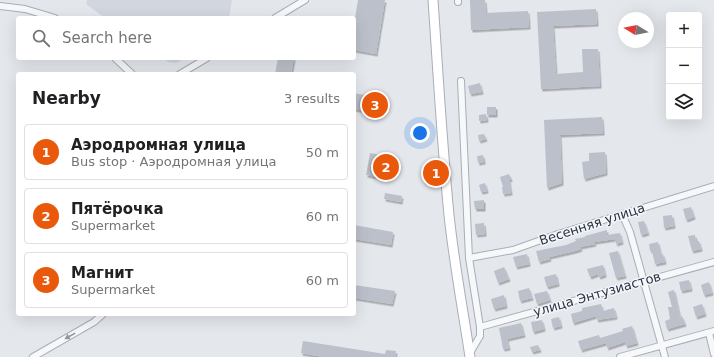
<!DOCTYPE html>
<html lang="en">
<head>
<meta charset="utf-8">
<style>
  body { margin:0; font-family:"DejaVu Sans",sans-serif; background:#f2f2f2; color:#202124 }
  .controls { position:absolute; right:12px; top:12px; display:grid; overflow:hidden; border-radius:4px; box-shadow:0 4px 16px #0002 }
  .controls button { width:36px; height:36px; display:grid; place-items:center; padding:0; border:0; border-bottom:1px solid #e0e0e0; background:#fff; color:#202124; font:20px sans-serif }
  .compass { position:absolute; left:618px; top:12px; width:36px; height:36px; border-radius:50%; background:#fff; box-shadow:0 4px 16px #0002; rotate:280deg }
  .you { position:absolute; left:420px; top:133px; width:14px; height:14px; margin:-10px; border:3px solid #fff; border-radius:50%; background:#1a73e8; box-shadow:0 0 0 6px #1a73e833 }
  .badge { display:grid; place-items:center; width:26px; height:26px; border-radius:50%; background:#ea580c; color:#fff; font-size:13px; font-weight:700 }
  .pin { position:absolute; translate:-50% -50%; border:2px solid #fff; box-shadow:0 1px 4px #0006 }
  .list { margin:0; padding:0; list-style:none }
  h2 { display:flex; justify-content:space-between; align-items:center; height:52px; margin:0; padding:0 16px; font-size:17px }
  h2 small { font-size:13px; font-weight:400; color:#757577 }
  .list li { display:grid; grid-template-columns:26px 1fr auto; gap:12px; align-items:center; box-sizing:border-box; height:56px; margin:0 8px 8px; padding:0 8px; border:1px solid #e0e0e0; border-radius:4px }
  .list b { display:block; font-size:15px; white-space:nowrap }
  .list p { margin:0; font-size:13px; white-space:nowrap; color:#757577 }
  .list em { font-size:13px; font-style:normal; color:#757577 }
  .icon { flex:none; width:22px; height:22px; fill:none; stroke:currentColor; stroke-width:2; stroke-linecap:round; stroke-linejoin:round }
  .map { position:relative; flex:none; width:714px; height:357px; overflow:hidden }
  .search { position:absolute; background:#fff; box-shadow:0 4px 16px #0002; left:16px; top:16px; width:340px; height:44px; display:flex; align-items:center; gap:10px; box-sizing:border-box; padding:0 14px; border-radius:4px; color:#757577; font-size:15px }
  .panel { position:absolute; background:#fff; box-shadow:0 4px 16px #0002; left:16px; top:72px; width:340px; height:244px; border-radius:4px }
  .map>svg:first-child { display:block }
</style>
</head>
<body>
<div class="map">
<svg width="714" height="357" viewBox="0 0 714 357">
  <defs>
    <filter id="shadow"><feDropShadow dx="1.5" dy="2.5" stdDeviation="0" flood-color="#0004"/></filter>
  </defs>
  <rect width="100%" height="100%" fill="#e4e7ec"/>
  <g fill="#d2d6de">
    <polygon points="87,0 232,0 229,18 105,18 86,4"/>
    <polygon points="163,58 186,58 176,63 168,62"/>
  </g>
  <g fill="#bbc0ca" filter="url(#shadow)">
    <polygon points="358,0 385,0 376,54 354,50 354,24"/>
    <polygon points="470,0 485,0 486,13 528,11 529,27 471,30"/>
    <polygon points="596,9 597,24 553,26 556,74 583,72 582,49 598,49 600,86 541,89 537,12"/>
    <polygon points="278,58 294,58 291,74 275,74"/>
    <polygon points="480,83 482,92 470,94 468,86"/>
    <polygon points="354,93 384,99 381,114 354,109"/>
    <rect x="487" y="107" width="9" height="8"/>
    <polygon points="486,114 487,120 479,121 479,115"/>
    <polygon points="602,117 603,133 560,135 562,183 547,188 544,120"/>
    <polygon points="484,134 486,139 479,141 478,135"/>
    <polygon points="605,152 606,173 584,179 582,162 589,161 589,153"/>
    <polygon points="370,153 391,157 387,179 366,175"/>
    <polygon points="483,155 484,162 478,163 477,156"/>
    <polygon points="509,174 511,179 509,180 511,193 503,194 502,187 503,187 500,177"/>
    <polygon points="485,183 487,191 481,192 479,185"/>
    <polygon points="385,193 402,196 401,202 384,199"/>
    <polygon points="484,200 484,209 475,209 474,201"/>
    <polygon points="691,207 694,217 686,220 683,209"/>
    <polygon points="672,215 674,226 664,228 663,216"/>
    <polygon points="644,221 648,233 641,235 638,222"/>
    <polygon points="484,223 485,234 476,235 475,224"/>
    <polygon points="354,225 393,232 391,245 354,239"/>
    <polygon points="607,230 607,235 620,233 622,242 616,244 615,239 594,242 595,244 580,247 581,249 575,251 549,257 550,259 539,262 536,251 566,245 576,241 575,239 585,237 585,236"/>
    <polygon points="695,235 696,241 699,241 701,249 692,251 688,236"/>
    <polygon points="658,242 661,255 663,254 665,262 655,264 652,251 650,251 649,244"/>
    <polygon points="618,251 625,276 616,278 609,253"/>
    <polygon points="527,254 529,264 516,267 513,257"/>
    <polygon points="603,265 605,275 599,277 598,274 590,277 587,269"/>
    <polygon points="504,267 509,279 498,283 494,271"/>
    <polygon points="556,274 558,284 547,287 544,277"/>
    <polygon points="689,280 691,289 681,291 679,282"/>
    <polygon points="709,282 712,293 704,295 701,285"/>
    <polygon points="354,285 395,291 392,304 354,298"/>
    <polygon points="529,288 532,298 520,301 518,291"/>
    <polygon points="674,290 680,317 682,316 685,324 667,329 665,321 670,319 668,307 672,307 668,292"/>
    <polygon points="547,291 550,300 537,304 534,294"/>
    <polygon points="504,295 506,306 494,309 491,299"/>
    <polygon points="601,304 603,311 614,308 616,317 597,320 596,316 573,323 571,314 582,311 582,308"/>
    <polygon points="702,304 705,314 696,317 693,307"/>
    <polygon points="559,317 561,326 553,328 551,319"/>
    <polygon points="542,320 544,329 533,332 531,322"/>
    <polygon points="521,323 524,335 507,339 509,348 503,349 499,328"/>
    <polygon points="632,326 637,343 626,346 625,342 607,348 606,343 581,350 578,341 599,335 600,338 623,331 622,329"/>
    <polygon points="303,341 385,354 386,350 396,351 395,357 324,357 301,353"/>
    <polygon points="538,345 540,350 532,352 530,347"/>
  </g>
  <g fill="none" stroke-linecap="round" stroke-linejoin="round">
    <g stroke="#a9aeb7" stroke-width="8">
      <g id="street">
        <polyline points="458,0 458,2"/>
        <polyline points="0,6 25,9 55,18"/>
        <polyline points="275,18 305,0"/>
        <polyline points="115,58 132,74"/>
        <polyline points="180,74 207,58"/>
        <polyline points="461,81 469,258 480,327 480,336 470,353"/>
        <polyline points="622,214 630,232 665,357"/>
        <polyline points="469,258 513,250 558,234 714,186"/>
        <polyline points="480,327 714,262"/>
        <polyline points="709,333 714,354"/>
        <polyline points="33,357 94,322 103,314"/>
        <polyline points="620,357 714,331"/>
      </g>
    </g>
    <g stroke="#a9aeb7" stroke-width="11">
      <path id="secondary" d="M433 0C438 72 442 144 449 215 454 263 463 310 470 357"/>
    </g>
    <use href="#street" stroke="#f7f8fa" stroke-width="6"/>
    <use href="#secondary" stroke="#fff" stroke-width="9"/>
  </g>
  <defs><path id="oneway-solid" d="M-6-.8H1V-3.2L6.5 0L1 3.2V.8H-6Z"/></defs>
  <use fill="#9196a0" href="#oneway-solid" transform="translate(70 336) rotate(151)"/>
  <g text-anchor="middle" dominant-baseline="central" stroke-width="3" stroke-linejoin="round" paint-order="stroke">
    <g font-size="13" fill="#2b3445" stroke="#f4f6f9">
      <text transform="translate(592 224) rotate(-18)">Весенняя улица</text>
      <text transform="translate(597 294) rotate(-16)">улица Энтузиастов</text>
    </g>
  </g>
</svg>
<div class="controls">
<button>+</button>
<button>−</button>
<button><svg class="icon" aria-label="layers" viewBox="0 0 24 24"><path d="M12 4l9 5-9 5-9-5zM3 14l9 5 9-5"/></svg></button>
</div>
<svg class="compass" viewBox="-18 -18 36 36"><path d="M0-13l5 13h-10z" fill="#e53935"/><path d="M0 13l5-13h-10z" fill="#757577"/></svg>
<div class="you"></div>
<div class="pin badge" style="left:436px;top:173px">1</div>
<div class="pin badge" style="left:386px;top:167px">2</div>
<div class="pin badge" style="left:375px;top:105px">3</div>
<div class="search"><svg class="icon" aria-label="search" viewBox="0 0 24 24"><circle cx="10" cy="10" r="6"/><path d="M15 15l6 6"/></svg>Search here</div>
<section class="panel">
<h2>Nearby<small>3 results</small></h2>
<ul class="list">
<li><span class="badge">1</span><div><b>Аэродромная улица</b><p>Bus stop · Аэродромная улица</p></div><em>50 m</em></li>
<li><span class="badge">2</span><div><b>Пятёрочка</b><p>Supermarket</p></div><em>60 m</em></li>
<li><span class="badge">3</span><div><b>Магнит</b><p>Supermarket</p></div><em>60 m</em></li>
</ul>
</section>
</div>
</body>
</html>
